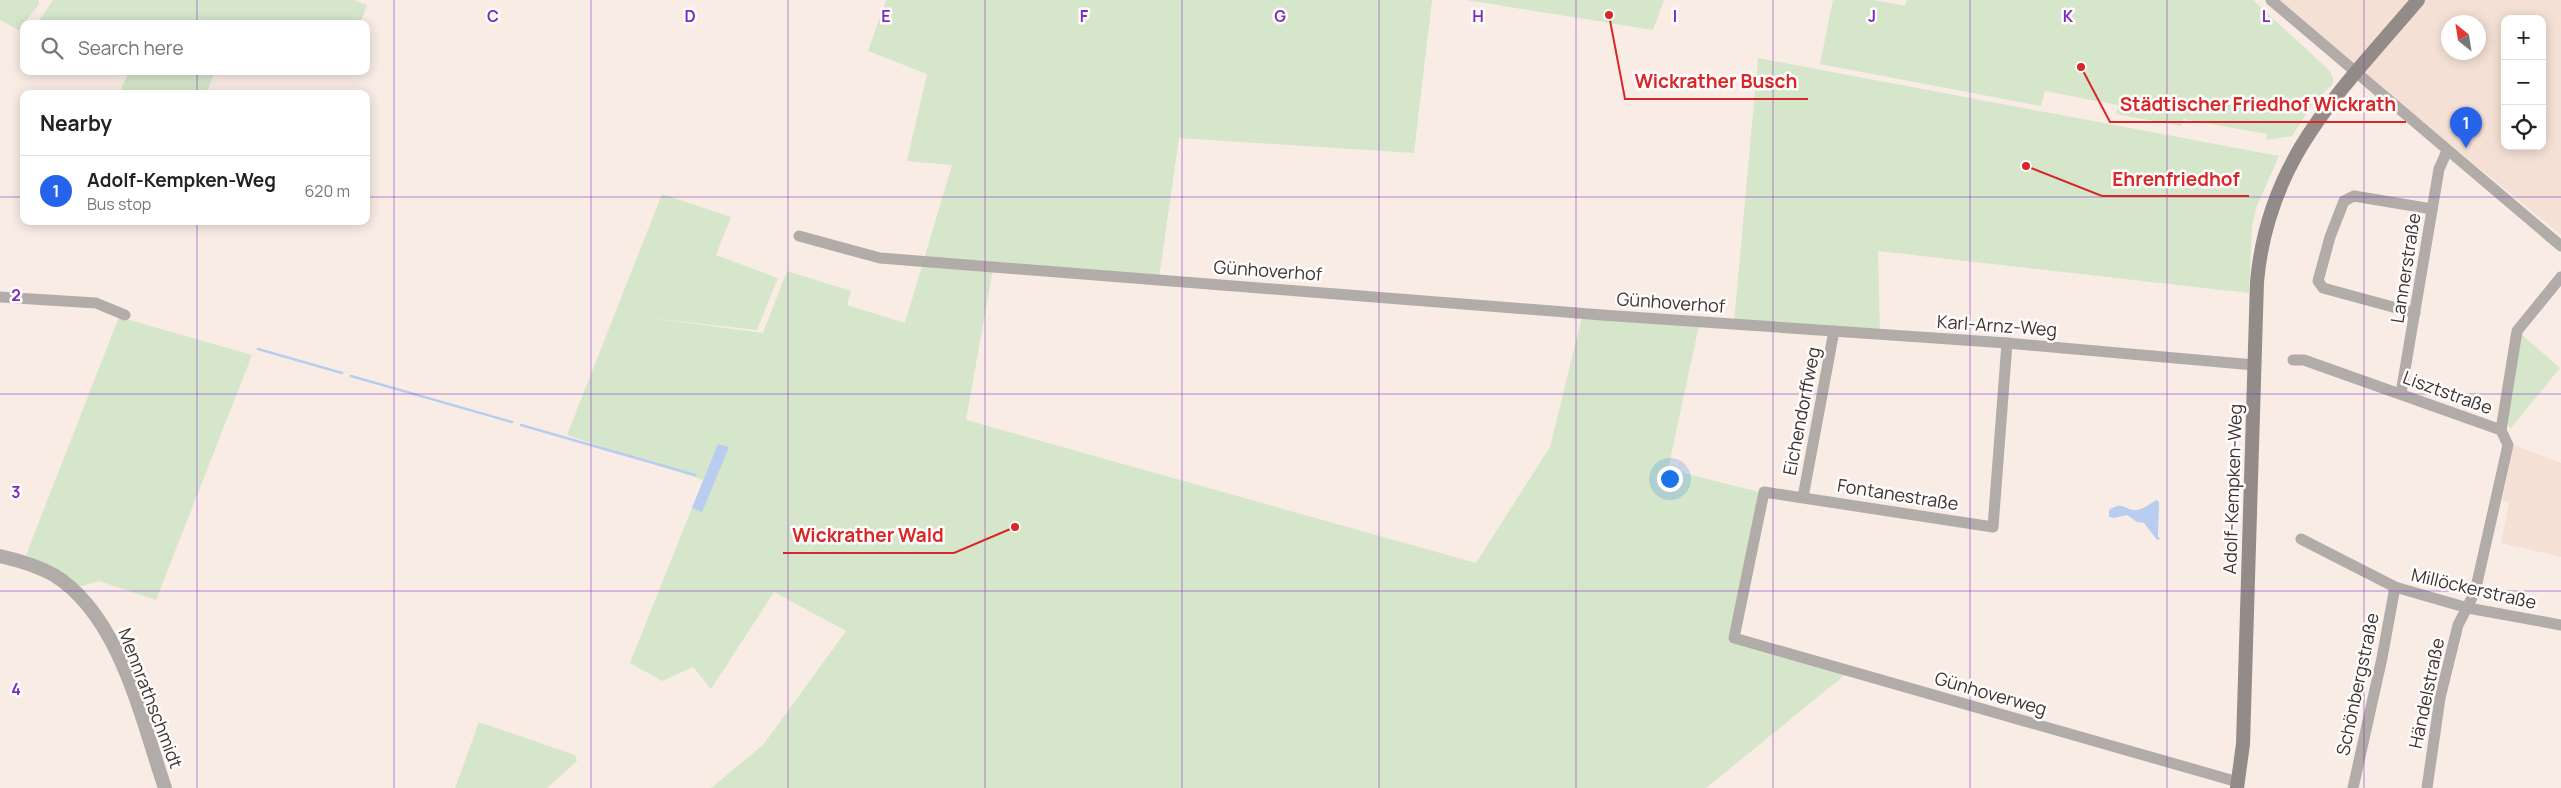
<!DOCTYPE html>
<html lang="en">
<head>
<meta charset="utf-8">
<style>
  body { margin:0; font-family:Manrope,sans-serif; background:#f6f6f6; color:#222 }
  .controls { position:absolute; right:15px; top:15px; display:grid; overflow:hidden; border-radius:10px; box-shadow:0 2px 12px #0003 }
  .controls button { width:45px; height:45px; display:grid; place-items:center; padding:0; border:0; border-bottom:1px solid #e0e0e0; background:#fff; color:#222; font:25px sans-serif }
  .compass { position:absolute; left:2441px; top:15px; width:45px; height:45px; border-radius:50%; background:#fff; box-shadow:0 2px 12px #0003; rotate:330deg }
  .you { position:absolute; left:1669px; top:478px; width:18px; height:18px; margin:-12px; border:4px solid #fff; border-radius:50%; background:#1a73e8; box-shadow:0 0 0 8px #1a73e833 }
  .badge { display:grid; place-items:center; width:32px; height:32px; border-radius:50%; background:#2563eb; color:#fff; font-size:16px; font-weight:700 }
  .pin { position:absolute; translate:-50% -41px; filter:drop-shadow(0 1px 2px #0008) }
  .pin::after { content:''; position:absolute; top:26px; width:18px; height:15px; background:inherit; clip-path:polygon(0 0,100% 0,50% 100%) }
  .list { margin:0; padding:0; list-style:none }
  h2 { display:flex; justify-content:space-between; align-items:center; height:65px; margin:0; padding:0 20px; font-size:21px }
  h2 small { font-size:16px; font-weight:400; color:#767676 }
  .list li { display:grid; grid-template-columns:32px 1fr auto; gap:15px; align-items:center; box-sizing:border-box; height:70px; padding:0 20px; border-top:1px solid #e0e0e0 }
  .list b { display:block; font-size:19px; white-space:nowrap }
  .list p { margin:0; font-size:16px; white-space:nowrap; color:#767676 }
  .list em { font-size:16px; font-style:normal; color:#767676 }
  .icon { flex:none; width:28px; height:28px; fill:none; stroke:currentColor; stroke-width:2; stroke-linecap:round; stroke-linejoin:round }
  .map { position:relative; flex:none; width:2561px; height:788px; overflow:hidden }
  .search { position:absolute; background:#fff; box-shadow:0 2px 12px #0003; left:20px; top:20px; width:350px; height:55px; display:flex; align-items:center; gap:12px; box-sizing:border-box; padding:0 18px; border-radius:10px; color:#767676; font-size:19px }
  .panel { position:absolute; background:#fff; box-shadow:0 2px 12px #0003; left:20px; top:90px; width:350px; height:135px; border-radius:10px }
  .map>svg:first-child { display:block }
</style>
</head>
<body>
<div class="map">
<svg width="2561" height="788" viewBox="0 0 2561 788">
  <rect width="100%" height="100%" fill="#f9ece5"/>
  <g fill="#f4e0d5" fill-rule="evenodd">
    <path d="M2277 0H2561V235L2373 81ZM2505 19H2542V146H2505ZM2448 22H2478V52H2448Z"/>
    <polygon points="2514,445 2561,463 2561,557 2501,543 2509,502 2502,501"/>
  </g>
  <g fill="#d5e6cb">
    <polygon points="0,0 39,0 39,4 19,30 0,20"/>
    <polygon points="53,0 354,0 367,5 360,24 37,24"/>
    <polygon points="886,0 1432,0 1414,153 1179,138 1159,278 993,269 966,420 1476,563 1550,447 1583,313 1700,321 1668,469 1759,492 1729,641 1846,674 1706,788 711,788 763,745 846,631 774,592 711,689 693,667 662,681 630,663 703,480 567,435 662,194 731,217 716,255 778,278 757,330 649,318 763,333 787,271 851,291 847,305 905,323 952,165 907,161 927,74 868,51"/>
    <polygon points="1466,0 1664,0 1653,30"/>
    <polygon points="1833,0 1874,0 1905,6 1907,0 2253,0 2329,70 2333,77 2333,84 2314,102 2292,136 2266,140 2267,134 2183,119 2181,126 2116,114 2118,105 2045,91 2041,106 1820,64"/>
    <polygon points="1758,58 2279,156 2256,208 2252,227 2249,293 1878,251 1880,332 1734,323"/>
    <polygon points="129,71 215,71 206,94 119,94"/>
    <polygon points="119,317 252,355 156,600 99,581 79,587 50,565 26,555"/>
    <polygon points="2520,333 2560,368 2511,428 2506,423"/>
    <polygon points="479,722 575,755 577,761 547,788 455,788"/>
  </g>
  <g fill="#b8cdef">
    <polygon points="718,444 729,447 702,512 692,508"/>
    <path d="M2156 500 2159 502 2158 536 2160 539 2157 540 2144 523 2137 522 2127 515 2114 518 2109 517V510C2122 501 2124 509 2133 510 2141 511 2150 504 2156 500Z"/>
  </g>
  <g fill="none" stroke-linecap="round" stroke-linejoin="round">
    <g stroke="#b8cdef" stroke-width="2.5">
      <polyline points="258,349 342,373"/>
      <polyline points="351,376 512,422"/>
      <polyline points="521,425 695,475"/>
    </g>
    <g stroke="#b2aca9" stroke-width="11">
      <polyline points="2271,0 2561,246"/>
      <polyline points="799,236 880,258 1602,315 2007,343 2254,365"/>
      <polyline points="0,297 96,303 125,315"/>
      <polyline points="2415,313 2323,288 2318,281 2330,237 2344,201 2354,196 2432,209"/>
      <polyline points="2007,343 1993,527 1764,492 1734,638 2238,782"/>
      <polyline points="2293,360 2304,360 2501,430 2508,445 2475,592 2458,625 2440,698 2427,788"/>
      <polyline points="2401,393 2439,169 2447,151"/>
      <polyline points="2501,430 2517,331 2561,277"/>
      <polyline points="1803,497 1834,331"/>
      <polyline points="2301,539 2395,587 2468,608 2561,625"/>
      <polyline points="2353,788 2382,658 2395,587"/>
    </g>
    <path stroke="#b2aca9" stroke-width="14" d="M0 556C18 560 38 566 54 575 120 616 141 718 165 788"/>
    <path stroke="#938b87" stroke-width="14" d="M2237 788 2243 744 2257 282C2268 157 2341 91 2418 0"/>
  </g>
  <path fill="none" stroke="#7b2cbf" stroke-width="1" stroke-opacity="0.55" d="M197 0V24M394 0V788M591 0V788M788 0V788M985 0V788M1182 0V788M1379 0V788M1576 0V788M1773 0V788M1970 0V788M2167 0V788M2364 0V788M197 71V94M0 197H24M366 197H2561M197 221V788M0 394H2561M0 591H2561"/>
  <g text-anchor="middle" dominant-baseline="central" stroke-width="5" stroke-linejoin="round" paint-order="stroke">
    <g font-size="18" fill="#393431" stroke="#fffcfb">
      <text transform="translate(2405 268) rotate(-81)">Lannerstraße</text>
      <text transform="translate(1268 270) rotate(4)">Günhoverhof</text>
      <text transform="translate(1671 302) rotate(4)">Günhoverhof</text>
      <text transform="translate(1997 325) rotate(4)">Karl-Arnz-Weg</text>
      <text transform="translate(2448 392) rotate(20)">Lisztstraße</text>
      <text transform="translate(1801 411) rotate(-79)">Eichendorffweg</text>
      <text transform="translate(2232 489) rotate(-88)">Adolf-Kempken-Weg</text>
      <text transform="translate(1898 494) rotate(9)">Fontanestraße</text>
      <text transform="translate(2474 588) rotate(13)">Millöckerstraße</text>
      <text transform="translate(2357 684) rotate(-78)">Schönbergstraße</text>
      <text transform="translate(1991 693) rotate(16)">Günhoverweg</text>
      <text transform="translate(2426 693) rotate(-78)">Händelstraße</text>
      <text transform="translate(151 698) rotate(69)">Mennrathschmidt</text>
    </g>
  </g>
  <g font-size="16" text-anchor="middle" font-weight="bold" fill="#7b2cbf" stroke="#fffcfb" stroke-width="5" stroke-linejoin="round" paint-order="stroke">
    <text x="493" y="22">C</text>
    <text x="690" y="22">D</text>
    <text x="886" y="22">E</text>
    <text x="1084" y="22">F</text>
    <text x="1280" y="22">G</text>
    <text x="1478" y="22">H</text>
    <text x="1675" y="22">I</text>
    <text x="1872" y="22">J</text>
    <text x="2068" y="22">K</text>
    <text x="2266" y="22">L</text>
    <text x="16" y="301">2</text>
    <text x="16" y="498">3</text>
    <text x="16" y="695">4</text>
  </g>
  <path fill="none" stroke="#d62828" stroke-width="2" d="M1609 15L1625 99H1808M2081 67L2110 122H2406M2026 166L2102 196H2249M1015 527L954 553H783"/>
  <g fill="#d62828" stroke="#fffcfb" stroke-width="2">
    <circle cx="1609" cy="15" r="5"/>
    <circle cx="2081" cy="67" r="5"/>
    <circle cx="2026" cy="166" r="5"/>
    <circle cx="1015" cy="527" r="5"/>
  </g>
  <g font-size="19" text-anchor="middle" font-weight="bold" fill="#d62828" stroke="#fffcfb" stroke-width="5" stroke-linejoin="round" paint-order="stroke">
    <text x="1716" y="88">Wickrather Busch</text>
    <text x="2258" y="111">Städtischer Friedhof Wickrath</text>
    <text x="2176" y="186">Ehrenfriedhof</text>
    <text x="868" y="542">Wickrather Wald</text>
  </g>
</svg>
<div class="controls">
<button>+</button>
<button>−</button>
<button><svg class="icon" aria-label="locate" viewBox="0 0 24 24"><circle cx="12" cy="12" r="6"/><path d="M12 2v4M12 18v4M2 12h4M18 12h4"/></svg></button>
</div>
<svg class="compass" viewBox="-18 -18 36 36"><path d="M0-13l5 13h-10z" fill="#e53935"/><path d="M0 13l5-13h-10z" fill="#767676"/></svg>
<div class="you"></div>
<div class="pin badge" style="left:2466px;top:148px">1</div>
<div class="search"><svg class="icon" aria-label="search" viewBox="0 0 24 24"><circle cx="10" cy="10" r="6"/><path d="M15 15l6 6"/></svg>Search here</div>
<section class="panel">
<h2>Nearby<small></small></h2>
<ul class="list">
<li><span class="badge">1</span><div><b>Adolf-Kempken-Weg</b><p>Bus stop</p></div><em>620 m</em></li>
</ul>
</section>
</div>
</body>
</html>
